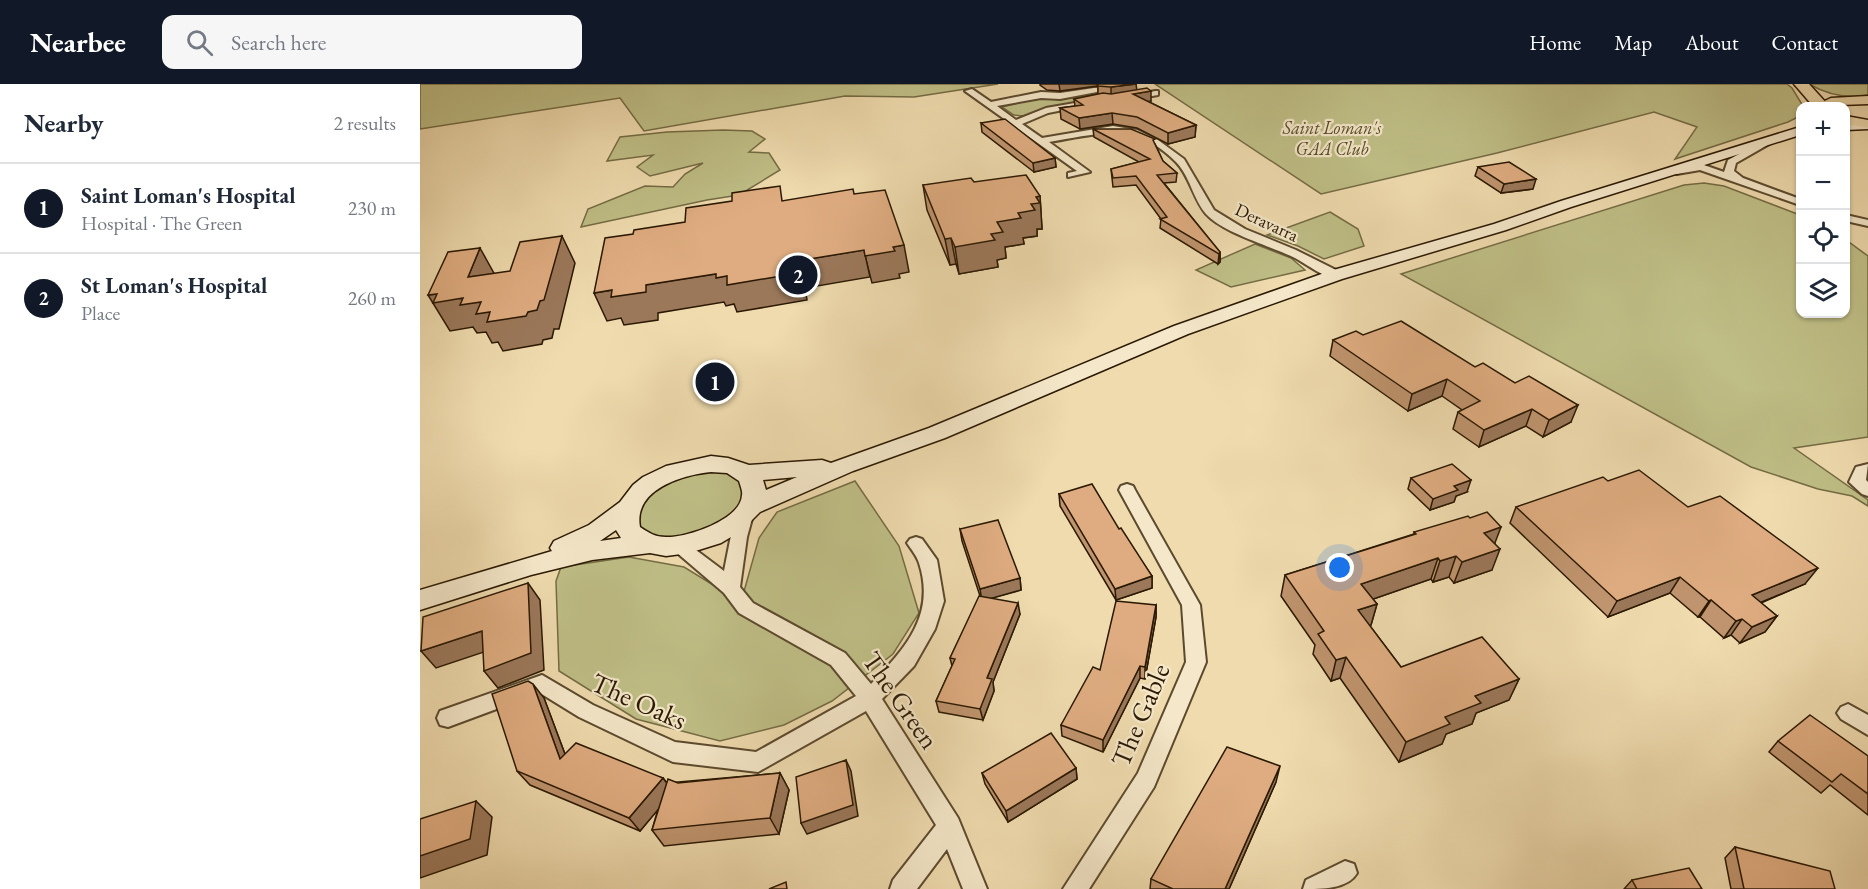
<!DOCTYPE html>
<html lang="en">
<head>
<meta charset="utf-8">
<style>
  body { margin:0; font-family:"EB Garamond",serif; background:#f6f6f7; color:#1f2937 }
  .controls { position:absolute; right:18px; top:18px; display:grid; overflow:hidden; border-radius:12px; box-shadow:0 2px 4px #0004 }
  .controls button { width:54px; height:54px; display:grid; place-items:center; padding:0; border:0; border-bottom:2px solid #e0e1e3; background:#fff; color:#1f2937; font:30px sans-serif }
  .you { position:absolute; left:920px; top:484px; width:21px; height:21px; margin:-15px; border:4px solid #fff; border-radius:50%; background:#1a73e8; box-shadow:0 0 0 9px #1a73e833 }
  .badge { display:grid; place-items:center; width:39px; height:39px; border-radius:50%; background:#111827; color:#fff; font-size:20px; font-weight:700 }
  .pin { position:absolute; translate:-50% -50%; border:3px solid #fff; box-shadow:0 2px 6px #0006 }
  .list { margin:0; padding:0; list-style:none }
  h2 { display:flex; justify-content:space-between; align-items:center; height:78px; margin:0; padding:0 24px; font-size:26px }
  h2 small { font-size:20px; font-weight:400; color:#747a83 }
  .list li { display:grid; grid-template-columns:39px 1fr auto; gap:18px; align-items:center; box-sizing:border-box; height:90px; padding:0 24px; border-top:2px solid #e0e1e3 }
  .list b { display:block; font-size:22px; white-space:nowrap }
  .list p { margin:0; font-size:20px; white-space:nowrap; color:#747a83 }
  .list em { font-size:20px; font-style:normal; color:#747a83 }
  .icon { flex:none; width:33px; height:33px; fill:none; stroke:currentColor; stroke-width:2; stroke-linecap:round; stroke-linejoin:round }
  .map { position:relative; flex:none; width:1448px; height:805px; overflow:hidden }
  header { display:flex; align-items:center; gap:36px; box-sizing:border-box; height:84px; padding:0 30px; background:#111827; color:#fff }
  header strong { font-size:28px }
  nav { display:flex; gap:33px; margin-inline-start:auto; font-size:21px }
  .search { width:420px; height:54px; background:#f6f6f7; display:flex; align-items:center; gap:15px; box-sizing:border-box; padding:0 21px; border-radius:12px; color:#747a83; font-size:22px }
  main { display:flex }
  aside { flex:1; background:#fff }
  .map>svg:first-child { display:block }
</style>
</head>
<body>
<header>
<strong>Nearbee</strong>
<div class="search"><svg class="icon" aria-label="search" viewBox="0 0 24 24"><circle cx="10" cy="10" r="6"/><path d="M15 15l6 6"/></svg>Search here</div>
<nav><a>Home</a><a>Map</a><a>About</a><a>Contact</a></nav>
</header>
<main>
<aside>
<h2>Nearby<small>2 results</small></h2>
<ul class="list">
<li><span class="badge">1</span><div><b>Saint Loman's Hospital</b><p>Hospital · The Green</p></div><em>230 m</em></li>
<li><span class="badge">2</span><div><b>St Loman's Hospital</b><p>Place</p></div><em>260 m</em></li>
</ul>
</aside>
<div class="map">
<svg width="1448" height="805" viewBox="0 0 1448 805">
  <rect width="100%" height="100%" fill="#efdbae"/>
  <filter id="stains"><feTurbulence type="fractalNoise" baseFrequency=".00333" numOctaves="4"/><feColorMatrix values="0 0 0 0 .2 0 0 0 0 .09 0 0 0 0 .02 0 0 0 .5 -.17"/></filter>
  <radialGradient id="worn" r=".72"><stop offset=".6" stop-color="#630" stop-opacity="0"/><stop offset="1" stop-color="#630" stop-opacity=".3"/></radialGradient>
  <g fill="#bfbe86" stroke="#756c44" stroke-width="1.5">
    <polygon points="0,0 578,0 494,13 425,12 224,47 200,14 0,45"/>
    <polygon points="735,0 1367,0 1372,4 1383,22 1380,22 1380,32 1368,38 1255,75 1277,43 1234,28 1077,69 901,110"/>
    <path d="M1389 0H1448V11C1426 15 1408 11 1389 0Z"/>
    <polygon points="666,9 677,12 603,32 594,31 582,23 622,13"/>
    <polygon points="303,46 332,47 345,55 329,68 349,69 360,86 319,111 287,116 161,143 168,125 225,102 253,103 265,90 283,79 230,92 217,83 233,71 187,77 200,53 247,48"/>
    <polygon points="1284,99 1304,102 1380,131 1380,230 1426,230 1426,156 1448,172 1448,353 1374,364 1448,416 1448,422 1432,412 1398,405 1331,383 981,190 1264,101"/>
    <polygon points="910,128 938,145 944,162 904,175 878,162 847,151"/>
    <polygon points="835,160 871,174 885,186 811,203 776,186"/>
    <path d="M304 387 317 391 328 409 303 443 248 457 221 447C207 418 246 394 271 388 282 386 294 387 304 387Z"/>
    <polygon points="435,397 479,462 499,529 473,570 412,617 364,641 300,657 216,635 139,587 136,497 141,483 209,473 264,483 321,518 339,454 357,428"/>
  </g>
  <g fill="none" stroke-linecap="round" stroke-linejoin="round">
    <g stroke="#5c4a2e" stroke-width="4">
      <g id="street">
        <path d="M674 4H677V8L640 15 621 14 577 22 596 36 626 24 678 15V19L628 29 602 40 622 54 693 42 717 46 738 56 764 75 794 126 825 145 876 166 920 188V194C907 197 887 180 875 174 851 162 803 149 786 130 773 115 770 92 756 78 716 37 678 50 629 58L670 88 648 93V89L657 87 545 7 552 5 571 18 621 8 640 9Z"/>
        <polygon points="735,7 738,7 738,11 709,16 705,13"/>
        <polygon points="1343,57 1351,59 1316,79 1314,87 1323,94 1380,115 1380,121 1280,86 1257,90 1252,87 1281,80 1304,88 1308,76"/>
        <polygon points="1426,131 1448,136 1448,142 1426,137"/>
        <polygon points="1448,380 1446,396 1448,398 1448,412 1442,410 1429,398 1436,383"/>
        <polygon points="707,400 713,402 715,406 780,521 786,578 734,703 669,805 643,805 718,689 766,578 762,521 699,406 701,402"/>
        <path d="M324 425 330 427 333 431 327 453 320 503 333 519 425 569 451 600C485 565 516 531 499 479 497 472 491 465 487 459L490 455 496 453 502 455 517 476 524 517 515 545 494 582 462 615 538 734 567 805H543L527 765 497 805H470L473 796 516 741 446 627 338 688 253 678 159 633 120 609 28 643 20 641 17 634 20 627 122 591 173 621 255 658 336 668 436 612 411 581 319 529 304 509 249 462 252 457 258 456 264 457 304 487 315 431 318 427Z"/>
        <polygon points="1428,620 1448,631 1448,651 1421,635 1417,629 1421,623"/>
        <path d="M925 777 934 780 937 789C928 805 902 805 883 805L886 796Z"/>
      </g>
    </g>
    <g stroke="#2b1903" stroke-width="3">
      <g id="secondary">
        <polygon points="1448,37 1448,45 1426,46 1426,38"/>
        <path d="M1380 43V51L1151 123 1086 146 922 195 768 250 525 354 433 387 340 428 321 447 301 459 269 469 246 472 230 469 172 476 111 491 0 526V506L132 467 130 464 134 457 169 441 200 418 213 401 223 393 246 382 291 372 308 374 329 381 402 376 411 379 509 344 754 242 910 187 1074 140 1141 117ZM291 388 307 389 319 397C320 401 323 407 322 411 321 436 266 454 246 453 235 453 229 449 220 443 213 405 263 391 291 388ZM377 393 346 406 343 396ZM196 446 201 454 180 457Z"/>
      </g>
    </g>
    <g stroke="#2b1903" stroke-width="3">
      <g id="primary">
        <polygon points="1448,12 1448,20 1394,22 1411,14"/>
        <polygon points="1426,32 1448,36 1448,44 1426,40"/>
      </g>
    </g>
    <g stroke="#2b1903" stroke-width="3">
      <polygon id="highway" points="1374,0 1389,0 1409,22 1393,22"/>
    </g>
    <use href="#street" fill="#f5e8ca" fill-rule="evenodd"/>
    <use href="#secondary" fill="#f5e8ca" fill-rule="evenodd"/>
    <use href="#primary" fill="#efdbae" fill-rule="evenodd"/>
    <use href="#highway" fill="#efdbae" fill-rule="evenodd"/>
  </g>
  <g fill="#bf946e" stroke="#2b1903" stroke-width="1.5">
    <polygon points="620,0 716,0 716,6 731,17 729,18 776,41 775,53 748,60 717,44 693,40 660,45 641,35 640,24 655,22 654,15 678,10 678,3 677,2 640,7 627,6 620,1"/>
    <polygon points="561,39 635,74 636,83 614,88 562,48"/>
    <polygon points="673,45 735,60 743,77 757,89 756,98 744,99 800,168 800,178 798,180 740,144 741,135 716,101 693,103 691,85 719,78 674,53"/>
    <polygon points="1058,83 1113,105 1081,109 1055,92"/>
    <polygon points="554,98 620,112 622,145 617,145 617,152 603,154 604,160 585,163 586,174 577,176 578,183 539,190 536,180 530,181 507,126 503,101"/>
    <polygon points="943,251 1055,283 1095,299 1151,338 1123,353 1106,342 1059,363 1033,345 1038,328 1042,326 1022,312 988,327 910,272 913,256"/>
    <polygon points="991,394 1047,408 1036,412 1034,418 1010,426 988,405"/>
    <polygon points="1188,397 1385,500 1341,519 1357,532 1345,548 1320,559 1311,551 1304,554 1280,533 1278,533 1250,509 1188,533 1090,439 1096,423"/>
    <polygon points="639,410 699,445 732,492 732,504 696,516 640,422"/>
    <polygon points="540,445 600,494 601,506 571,514 600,530 573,598 574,607 563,636 519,628 516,617 532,582 530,574 560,512 542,457"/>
    <polygon points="994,448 1075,460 1072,486 1034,499 1029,493 1013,498 1011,495 953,515 957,520 951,541 950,542 981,583 1099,595 1089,616 1056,629 1052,640 1026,650 1022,660 979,678 920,594 911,597 893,570 895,561 861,512 865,491 994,450"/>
    <polygon points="736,521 736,533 725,595 720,594 683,668 642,652 641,641 680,586"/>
    <polygon points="124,614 145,670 243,694 247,699 360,689 369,706 359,750 244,762 232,746 238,725 220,747 110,701 97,687"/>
    <polygon points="1358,657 1448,672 1448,731 1410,701 1401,709 1349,668"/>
    <polygon points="656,684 657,695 588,738 565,700 562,689"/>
    <polygon points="856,698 809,805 730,805 731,795"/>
    <polygon points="1315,763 1415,805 1311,805 1305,774"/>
    <polygon points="1212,796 1282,805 1204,805"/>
  </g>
  <g fill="#9b785a" stroke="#2b1903" stroke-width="1.5">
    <polygon points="639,0 677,0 677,2 640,7"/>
    <polygon points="716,0 717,7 691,11 691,3"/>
    <polygon points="731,7 731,17 713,21 713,10"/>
    <polygon points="692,29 693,40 660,45 659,34"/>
    <polygon points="776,41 775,53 748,60 748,49"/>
    <polygon points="635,74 636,83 614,88 613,79"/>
    <polygon points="1116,95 1113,105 1081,109 1084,100"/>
    <polygon points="620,112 622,145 617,145 617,152 603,154 604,160 585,163 586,174 577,176 578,183 539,190 535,163 571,150 577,138 598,129 616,113"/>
    <polygon points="142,152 155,179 139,245 134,245 132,254 123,256 122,260 83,267 78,258 72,259 66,248 57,249 53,243 30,247 8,211 17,210 108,228 120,217"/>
    <polygon points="531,154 536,180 530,181 525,155"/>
    <polygon points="484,161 489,188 479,190 480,194 452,199 445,172 473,163"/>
    <polygon points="60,164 75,191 48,193"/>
    <polygon points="444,166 450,193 385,204 387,216 317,228 314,220 306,222 304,218 238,229 238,236 204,241 201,234 187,237 174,209"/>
    <polygon points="800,168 800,178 798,180 799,170"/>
    <polygon points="1027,295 1022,312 988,327 992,310"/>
    <polygon points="1158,321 1151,338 1123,353 1129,336"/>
    <polygon points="1112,325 1106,342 1059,363 1064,346"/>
    <polygon points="1051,396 1047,408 1036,412 1034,418 1010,426 1013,415 1034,402"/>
    <polygon points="1081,443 1073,464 1064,449"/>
    <polygon points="1080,465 1072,486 1034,499 1042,478"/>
    <polygon points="1036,472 1029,493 1013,498 1020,477"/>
    <polygon points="1018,474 1011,495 936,521 941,500"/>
    <polygon points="1398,484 1385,500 1320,527 1332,511"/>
    <polygon points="732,492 732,504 696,516 695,505"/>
    <polygon points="1260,493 1250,509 1188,533 1197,517"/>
    <polygon points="600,494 601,506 562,517 560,505"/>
    <polygon points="108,499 120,516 124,586 78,604 64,587"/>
    <polygon points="1291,516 1280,533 1278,533 1289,517"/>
    <polygon points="598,519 600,530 573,598 574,607 563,636 560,625 567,594"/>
    <polygon points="957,520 951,541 933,547 938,526"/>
    <polygon points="736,521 736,533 725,595 725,583"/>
    <polygon points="1357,532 1345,548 1320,559 1332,543"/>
    <polygon points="1322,535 1311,551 1304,554 1316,537"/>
    <polygon points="62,547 76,564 16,584 1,567"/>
    <polygon points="926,573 920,594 911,597 916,576"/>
    <polygon points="720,582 720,594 683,668 683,656"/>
    <polygon points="1099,595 1089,616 1056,629 1052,640 1026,650 1022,660 979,678 986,658 1025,633 1055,612"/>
    <polygon points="113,600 124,614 152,689 140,675"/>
    <polygon points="426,676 431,687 438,732 387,750 381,739"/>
    <polygon points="860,682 856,698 809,805 805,805"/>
    <polygon points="656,684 657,695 588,738 586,727"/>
    <polygon points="360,689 369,706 359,750 350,734"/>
    <polygon points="243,694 253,708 220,747 209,734"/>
    <polygon points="56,717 72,733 67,771 0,794 0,772"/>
  </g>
  <g fill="#deac80" stroke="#2b1903" stroke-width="1.5">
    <polygon points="678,0 716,0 691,3 678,2"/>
    <polygon points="727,4 731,7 713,10 776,41 748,49 717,33 692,29 659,34 640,24 663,21 654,15 683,9 691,10"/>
    <polygon points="585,35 635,74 613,79 561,39"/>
    <polygon points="673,45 711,45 735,55 733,56 743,77 757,89 737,91 800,168 799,170 740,135 747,133 716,92 693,94 691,85 730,75"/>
    <polygon points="1089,78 1116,95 1084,100 1058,83"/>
    <polygon points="606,91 620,112 616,113 620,119 611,120 615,126 598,129 601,134 577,138 583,148 571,150 575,156 535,163 531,154 525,155 503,101 551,94 554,98"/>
    <polygon points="360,102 362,117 433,105 434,110 465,106 484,161 473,163 475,167 445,172 444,166 378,177 379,189 307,201 307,192 296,194 296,190 226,201 226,208 191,213 192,206 174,209 185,154 213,150 214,146 265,138 266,124 312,117 312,109"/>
    <polygon points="142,152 124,216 120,217 117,226 108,228 106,232 67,238 70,228 56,230 61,218 40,221 43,214 13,219 17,210 8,211 28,168 60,164 48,193 90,187 100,158"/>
    <polygon points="981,237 1055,283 1063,279 1095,299 1109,292 1158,321 1129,336 1112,325 1064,346 1038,328 1060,317 1027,295 992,310 913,256 936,247 943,251"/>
    <polygon points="1032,380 1051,396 1034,402 1038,406 1013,415 991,394"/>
    <polygon points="1219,386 1268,423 1300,412 1398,484 1332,511 1357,532 1332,543 1322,535 1316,537 1291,516 1289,517 1260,493 1197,517 1096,423 1183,393 1188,397"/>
    <polygon points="672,400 699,445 701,444 732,492 695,505 639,410"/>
    <polygon points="1067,428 1081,443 1064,449 1080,465 1042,478 1036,472 1020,477 1018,474 941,500 957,520 938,526 981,583 1062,553 1099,595 1055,612 1061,619 1025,633 1030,640 986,658 926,573 916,576 898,550 904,547 865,491 996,450 994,448 1048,432 1050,434"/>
    <polygon points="578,436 600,494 560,505 540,445"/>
    <polygon points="108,499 111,569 64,587 62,547 1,567 3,533"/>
    <polygon points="559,512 598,519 567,594 572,595 560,625 516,617 535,575 530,574"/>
    <polygon points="696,517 736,521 725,583 720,582 683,656 641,641 673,583 680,586"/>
    <polygon points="108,597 113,600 140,675 156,659 243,694 209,734 97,687 72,610"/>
    <polygon points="1390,631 1448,672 1448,710 1421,690 1412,698 1358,657"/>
    <polygon points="631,649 656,684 586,727 562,689"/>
    <polygon points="807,663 860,682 805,805 753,805 731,795"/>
    <polygon points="426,676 433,721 381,739 376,693"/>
    <polygon points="360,689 350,734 232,746 248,695 258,699"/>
    <polygon points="56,717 50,755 0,772 0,735"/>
    <polygon points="1315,763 1410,787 1415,805 1324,805"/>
    <polygon points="1269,784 1282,805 1217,805 1212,796"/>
    <polygon points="366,798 367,805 349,805"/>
  </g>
  <g text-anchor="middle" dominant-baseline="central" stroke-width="4.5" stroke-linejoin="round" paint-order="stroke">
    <g font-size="18" font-style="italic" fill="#574b2a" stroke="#f5e8ca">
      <text x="912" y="43">Saint Loman's<tspan x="912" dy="21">GAA Club</tspan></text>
    </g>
    <g font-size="18" fill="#2b1903" stroke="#f5e8ca">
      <text transform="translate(847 138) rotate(25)">Deravarra</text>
    </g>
    <g font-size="27" fill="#2b1903" stroke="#f5e8ca">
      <text transform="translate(481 616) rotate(55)">The Green</text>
      <text transform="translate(219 617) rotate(24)">The Oaks</text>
      <text transform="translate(720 631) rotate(-67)">The Gable</text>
    </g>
  </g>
  <rect width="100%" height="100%" filter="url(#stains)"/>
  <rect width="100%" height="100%" fill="url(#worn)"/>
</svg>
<div class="controls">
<button>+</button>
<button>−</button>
<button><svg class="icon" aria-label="locate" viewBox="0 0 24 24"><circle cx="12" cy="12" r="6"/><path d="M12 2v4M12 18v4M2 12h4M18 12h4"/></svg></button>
<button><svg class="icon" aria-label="layers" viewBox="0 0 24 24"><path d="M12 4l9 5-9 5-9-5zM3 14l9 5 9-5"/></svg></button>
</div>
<div class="you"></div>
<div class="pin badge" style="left:295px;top:298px">1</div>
<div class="pin badge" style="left:378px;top:191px">2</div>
</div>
</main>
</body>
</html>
